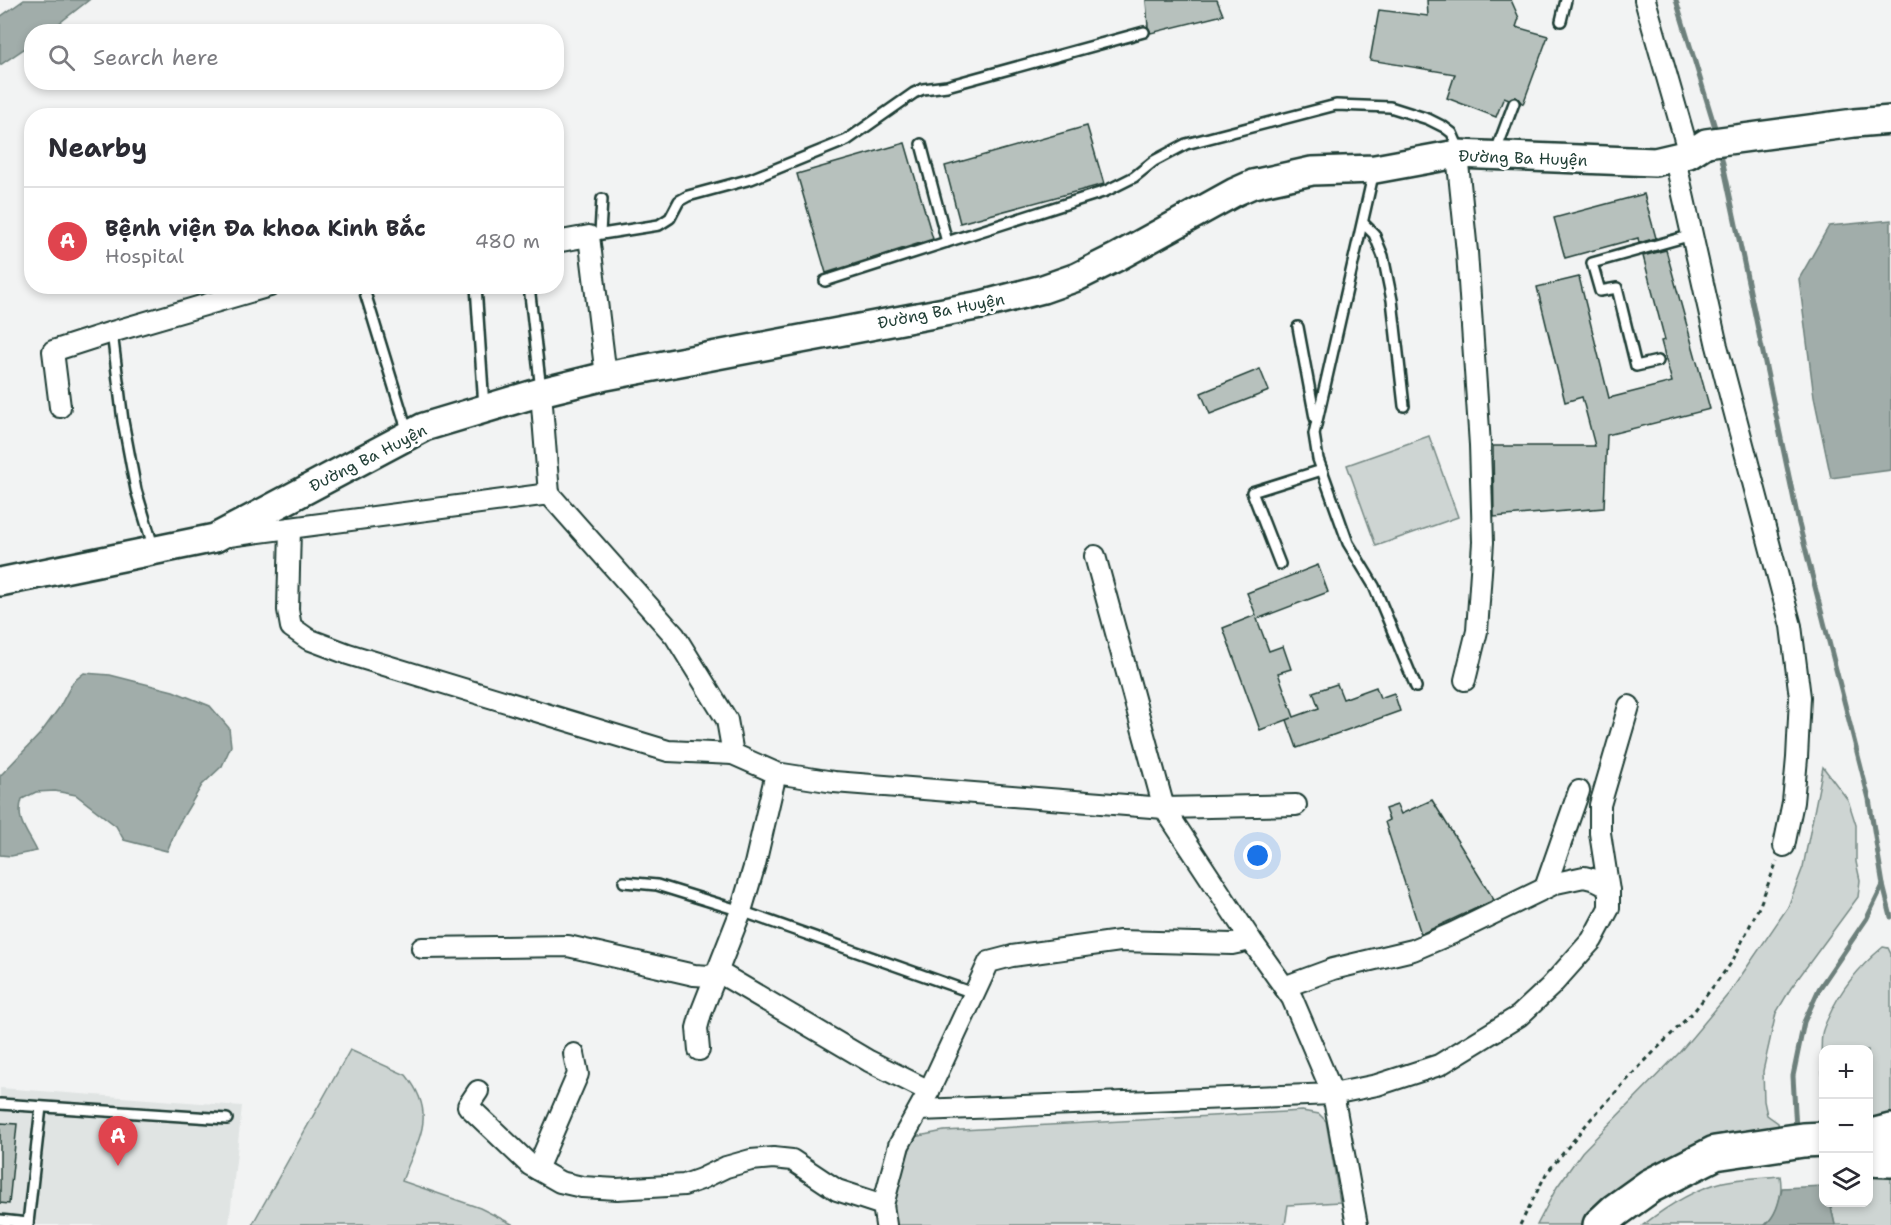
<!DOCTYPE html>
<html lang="en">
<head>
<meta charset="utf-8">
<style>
  body { margin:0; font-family:"Shantell Sans",sans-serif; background:#f2f2f3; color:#2b2b33 }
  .controls { position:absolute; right:18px; bottom:18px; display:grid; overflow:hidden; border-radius:12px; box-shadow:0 3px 9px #0003 }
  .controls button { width:54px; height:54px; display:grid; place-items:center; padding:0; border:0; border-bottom:2px solid #e1e1e2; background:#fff; color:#2b2b33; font:30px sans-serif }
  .you { position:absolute; left:1258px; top:856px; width:21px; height:21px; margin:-15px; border:4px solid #fff; border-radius:50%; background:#1a73e8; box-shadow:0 0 0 9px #1a73e833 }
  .badge { display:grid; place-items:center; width:39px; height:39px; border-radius:50%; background:#d1495b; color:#fff; font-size:20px; font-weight:700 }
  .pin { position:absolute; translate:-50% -50px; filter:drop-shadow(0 2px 3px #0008) }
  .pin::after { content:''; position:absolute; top:32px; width:21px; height:18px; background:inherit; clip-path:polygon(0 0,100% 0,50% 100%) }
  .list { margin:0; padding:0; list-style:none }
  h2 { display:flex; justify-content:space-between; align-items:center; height:78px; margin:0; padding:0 24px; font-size:26px }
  h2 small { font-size:20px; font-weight:400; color:#7c7c81 }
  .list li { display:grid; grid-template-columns:39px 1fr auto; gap:18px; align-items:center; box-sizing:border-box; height:108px; padding:0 24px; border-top:2px solid #e1e1e2 }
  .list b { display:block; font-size:22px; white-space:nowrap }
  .list p { margin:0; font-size:20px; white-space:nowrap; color:#7c7c81 }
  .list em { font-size:20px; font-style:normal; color:#7c7c81 }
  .icon { flex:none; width:33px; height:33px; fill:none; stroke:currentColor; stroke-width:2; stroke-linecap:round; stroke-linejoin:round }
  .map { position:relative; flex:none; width:1891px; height:1225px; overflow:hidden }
  .search { position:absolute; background:#fff; box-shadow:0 3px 9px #0003; left:24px; top:24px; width:540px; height:66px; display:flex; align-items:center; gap:15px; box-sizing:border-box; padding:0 21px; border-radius:24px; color:#7c7c81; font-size:22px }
  .panel { position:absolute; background:#fff; box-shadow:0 3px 9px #0003; left:24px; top:108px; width:540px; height:186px; border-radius:24px }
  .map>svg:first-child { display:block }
</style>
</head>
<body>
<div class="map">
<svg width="1891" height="1225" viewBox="0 0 1891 1225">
  <rect width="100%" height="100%" fill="#f2f3f3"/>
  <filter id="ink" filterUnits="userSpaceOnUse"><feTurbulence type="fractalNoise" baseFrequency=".0167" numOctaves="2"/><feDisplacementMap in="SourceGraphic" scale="12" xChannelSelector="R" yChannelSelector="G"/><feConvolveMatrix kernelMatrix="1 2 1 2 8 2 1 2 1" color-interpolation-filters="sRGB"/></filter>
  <g filter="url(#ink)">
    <polygon fill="#e0e4e3" points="0,1088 242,1106 229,1225 0,1225"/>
    <g fill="#ced5d3" stroke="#768984" stroke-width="1.5">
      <polygon points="1429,436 1458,517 1376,546 1347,465"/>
      <polygon points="1823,767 1848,800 1856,825 1856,862 1860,880 1858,897 1791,988 1776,1013 1763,1071 1764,1101 1767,1115 1778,1123 1779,1136 1584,1225 1537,1225 1557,1187 1582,1152 1679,1053 1730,992 1788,907 1803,867"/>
      <path d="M1883 947 1888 948 1891 954V1120L1869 1127 1868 1050H1824L1823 1080C1822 1065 1820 1050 1822 1034 1823 1028 1826 1022 1829 1016 1841 988 1859 967 1883 947Z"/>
      <path d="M350 1050 406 1075C439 1116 417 1140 402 1181L480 1208 514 1225H252Z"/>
      <polygon points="1302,1111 1319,1114 1326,1121 1340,1202 1288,1205 1285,1225 889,1225 890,1204 914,1137 944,1131"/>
      <polygon points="1869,1171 1891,1171 1891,1225 1835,1225 1830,1203 1868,1202"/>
      <path d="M1780 1176C1783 1193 1779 1214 1765 1225H1643C1666 1207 1694 1189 1723 1182 1741 1178 1761 1178 1780 1176Z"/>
    </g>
    <g fill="#a1adaa" stroke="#6d807b" stroke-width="1.5">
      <polygon points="24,0 89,0 49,31 32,32 31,44 0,65 0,17"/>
      <polygon points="1891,220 1891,470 1831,478 1814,397 1799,279 1829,226"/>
      <path d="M84 673 110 675 173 691 210 706 229 728 231 746 222 766 202 785 178 825 167 851 124 840 116 826 76 795 55 791 36 792 22 799C15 821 28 832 37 851L11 856 0 855V776L40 734 59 708 73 682Z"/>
      <path d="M1823 1186 1824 1202 1830 1203 1835 1225H1765C1776 1216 1779 1202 1782 1188Z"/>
    </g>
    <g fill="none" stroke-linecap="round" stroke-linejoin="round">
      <g stroke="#6d807b" stroke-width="5">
        <polyline points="1676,0 1717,134"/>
        <polyline points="1720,149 1799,524 1869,799 1883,885 1891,917"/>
        <polyline points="1796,1130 1793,1076 1804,1022 1819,989 1867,918 1883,885"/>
      </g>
    </g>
    <g fill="#b7c1bd" stroke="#1f3d34" stroke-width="1.5">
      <polygon points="1146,0 1217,0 1223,15 1151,33 1148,27"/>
      <polygon points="1427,0 1511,0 1519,18 1516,27 1548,36 1523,104 1516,97 1509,99 1504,97 1496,117 1447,98 1455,74 1370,60 1379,10 1428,16"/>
      <polygon points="1087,126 1104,184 960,223 945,166"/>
      <polygon points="905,143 933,239 826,273 797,174"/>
      <polygon points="1644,194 1656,238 1639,243 1638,238 1565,258 1554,218"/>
      <polygon points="1666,250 1710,409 1607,435 1604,508 1494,517 1493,446 1595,446 1582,397 1565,402 1537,287 1579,277 1609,398 1672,382 1661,341 1665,340 1643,256"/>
      <polygon points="1260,369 1269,391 1210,414 1201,393"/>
      <polygon points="1318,565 1328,592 1257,619 1269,651 1283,646 1291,669 1278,673 1294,717 1319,708 1313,692 1337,684 1343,699 1376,687 1380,698 1394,693 1400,711 1297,748 1287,720 1292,718 1260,730 1223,628 1256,615 1247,593"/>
      <polygon points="1432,800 1494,900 1421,934 1385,822 1389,820 1385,809 1397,805 1401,814"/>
      <polygon points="0,1123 17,1124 9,1204 0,1203"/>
    </g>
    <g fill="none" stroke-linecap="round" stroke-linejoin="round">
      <g stroke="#1f3d34" stroke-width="14">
        <g id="lane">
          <polyline points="1561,21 1566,0"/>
          <polyline points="921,144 947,242"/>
          <polyline points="1496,151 1514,103"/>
          <polyline points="1374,171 1314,434 1318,459 1348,543 1374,586 1416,687"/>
          <polyline points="1363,223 1374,234 1383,256 1392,300 1404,406"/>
          <polyline points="600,233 602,199"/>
          <polyline points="589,236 659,225 670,218 679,201 688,196 751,179 847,140 914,93 923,89 947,86 1144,32"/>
          <polyline points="825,281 1106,191 1134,177 1154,161 1186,144 1336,105 1390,107 1428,119 1444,127 1452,133 1456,142 1457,152"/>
          <polyline points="363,286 408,433"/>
          <polyline points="476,286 484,407"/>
          <polyline points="529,286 541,390"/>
          <polyline points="1298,327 1315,418"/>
          <polyline points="112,332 123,421 136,490 154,549"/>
          <polyline points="1658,361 1636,366 1617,288 1600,291 1592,263 1692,235"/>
          <polyline points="1280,564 1252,492 1322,470"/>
          <polyline points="624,882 657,885 741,911 973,993"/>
          <polyline points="0,1104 227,1119"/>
          <polyline points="0,1220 28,1223 28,1225"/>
          <polyline points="28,1223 41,1107"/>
        </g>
      </g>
      <g stroke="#1f3d34" stroke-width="24">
        <g id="street">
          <polyline points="1645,0 1689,154"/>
          <polyline points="1457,154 1467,252 1480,445 1483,542 1477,631 1465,680"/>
          <polyline points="1675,159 1717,346 1791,626 1800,697 1797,758 1793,802 1784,846"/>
          <polyline points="556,242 589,236 606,376"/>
          <polyline points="541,392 549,494"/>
          <polyline points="60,407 53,351 112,332 270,286"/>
          <polyline points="290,528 288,610 291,627 308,639 348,654 668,751 733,754"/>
          <polyline points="229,536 549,494 675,636 727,720 733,754 776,773 834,782 1164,808 1251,940 1292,998 1333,1094 919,1110"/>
          <polyline points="1095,556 1164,808 1296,805"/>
          <polyline points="1545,888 1579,791"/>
          <polyline points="1609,891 1600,833 1600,805 1629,706"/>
          <polyline points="422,948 568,946 694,975 710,976 718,972"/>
          <polyline points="718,972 869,1061 929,1091"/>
          <polyline points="1284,987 1333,969 1413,950 1453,933 1556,883 1584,877 1596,880 1604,884 1609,891 1609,908 1592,940 1550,987 1519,1016 1439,1065 1377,1085 1333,1094 1357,1225"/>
          <polyline points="699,1050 697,1028 701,1013 741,911 755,864 776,773"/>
          <polyline points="478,1091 468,1106 530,1165 560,1182 582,1187 617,1189 684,1185 701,1179 726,1167 751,1160 773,1158 792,1160 837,1190 883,1205 886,1225"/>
          <polyline points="537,1169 578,1074 574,1054"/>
          <polyline points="883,1205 899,1145 929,1091 989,962 1012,956 1120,941 1232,944 1251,940"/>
        </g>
      </g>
      <g stroke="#1f3d34" stroke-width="32">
        <polyline id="secondary" points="0,582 215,538 424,427 541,392 606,376 981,305 1043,289 1077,277 1117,257 1235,192 1253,184 1312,171 1375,169 1457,154 1655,162 1689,154 1706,143 1854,123 1891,120"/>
      </g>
      <g stroke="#1f3d34" stroke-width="38">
        <g id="highway">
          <polyline points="1868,1137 1891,1131"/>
          <polyline points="1868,1159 1891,1160"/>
          <polyline points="1600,1225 1615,1211 1650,1186 1715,1153 1803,1140 1824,1139"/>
        </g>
      </g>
      <polyline stroke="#1f3d34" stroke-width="3" stroke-dasharray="4.5 4.5" stroke-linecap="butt" points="1520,1225 1546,1174 1590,1120 1640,1066 1695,1010 1732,962 1760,905 1777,861"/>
      <use href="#lane" stroke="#fff" stroke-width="9"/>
      <use href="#street" stroke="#fff" stroke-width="20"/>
      <use href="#secondary" stroke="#fff" stroke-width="27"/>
      <use href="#highway" stroke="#fff" stroke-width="33"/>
    </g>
  </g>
  <g text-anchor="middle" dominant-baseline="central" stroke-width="6" stroke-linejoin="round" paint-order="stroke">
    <g font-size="16" fill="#1f3d34" stroke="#fff">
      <text transform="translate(1523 158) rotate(2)">Đường Ba Huyện</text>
      <text transform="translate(941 311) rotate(-11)">Đường Ba Huyện</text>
      <text transform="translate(368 458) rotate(-27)">Đường Ba Huyện</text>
    </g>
  </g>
</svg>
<div class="controls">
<button>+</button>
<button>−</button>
<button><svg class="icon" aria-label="layers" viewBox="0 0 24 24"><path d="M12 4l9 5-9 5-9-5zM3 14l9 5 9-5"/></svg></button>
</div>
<div class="you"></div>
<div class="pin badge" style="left:118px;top:1166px;background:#e0444e">A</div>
<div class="search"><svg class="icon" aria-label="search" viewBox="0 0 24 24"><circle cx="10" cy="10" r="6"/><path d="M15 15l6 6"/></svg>Search here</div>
<section class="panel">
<h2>Nearby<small></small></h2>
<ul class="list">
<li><span class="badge" style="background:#e0444e">A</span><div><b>Bệnh viện Đa khoa Kinh Bắc</b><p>Hospital</p></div><em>480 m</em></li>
</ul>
</section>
</div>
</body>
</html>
